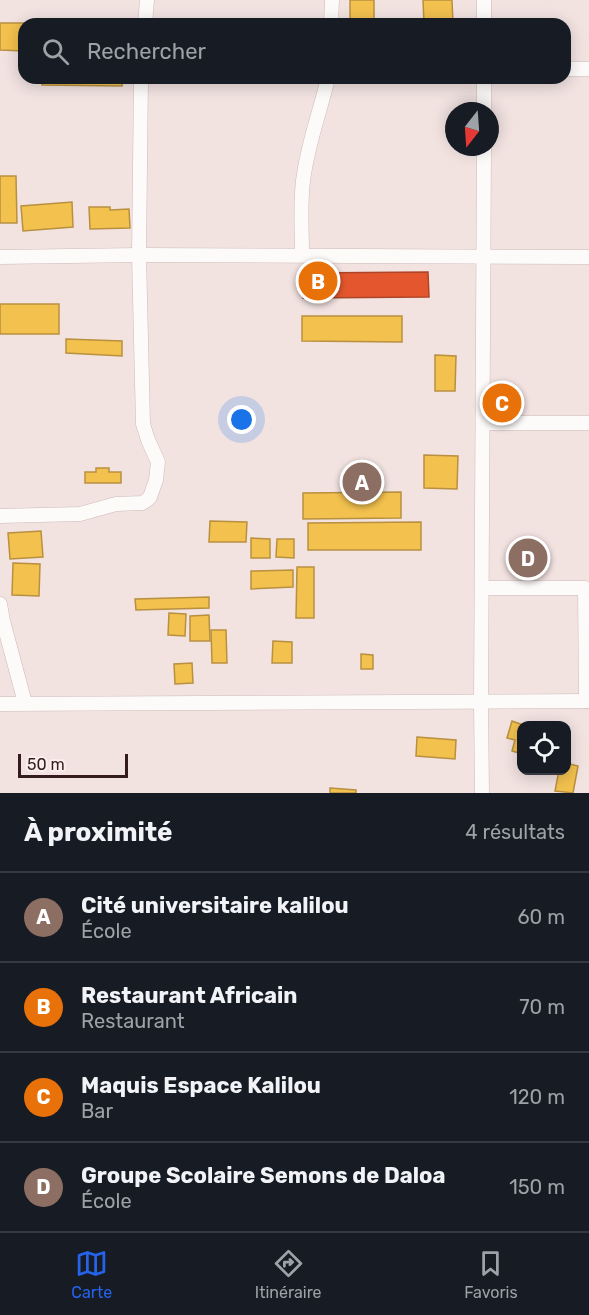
<!DOCTYPE html>
<html lang="fr">
<head>
<meta charset="utf-8">
<style>
  body { margin:0; font-family:Rubik,sans-serif; background:#20242c; color:#f1f3f6 }
  .controls { position:absolute; right:18px; bottom:18px; display:grid; overflow:hidden; border-radius:12px; box-shadow:0 3px 15px #0003 }
  .controls button { width:54px; height:54px; display:grid; place-items:center; padding:0; border:0; border-bottom:2px solid #363941; background:#171b24; color:#f1f3f6; font:30px sans-serif }
  .compass { position:absolute; left:445px; top:102px; width:54px; height:54px; border-radius:50%; background:#171b24; box-shadow:0 3px 15px #0003; rotate:197deg }
  .scale { position:absolute; left:18px; bottom:15px; width:110px; box-sizing:border-box; padding-left:6px; border:3px solid #331c1b; border-top:0; font-size:16px; line-height:21px; white-space:nowrap; color:#331c1b; -webkit-text-stroke:4px #fbeeed; paint-order:stroke }
  .you { position:absolute; left:242px; top:420px; width:21px; height:21px; margin:-15px; border:4px solid #fff; border-radius:50%; background:#1a73e8; box-shadow:0 0 0 9px #1a73e833 }
  .badge { display:grid; place-items:center; width:39px; height:39px; border-radius:50%; background:#2563eb; color:#fff; font-size:20px; font-weight:700 }
  .pin { position:absolute; translate:-50% -50%; border:3px solid #fff; box-shadow:0 2px 6px #0006 }
  .list { margin:0; padding:0; list-style:none }
  h2 { display:flex; justify-content:space-between; align-items:center; height:78px; margin:0; padding:0 24px; font-size:26px }
  h2 small { font-size:20px; font-weight:400; color:#9ea1a6 }
  .list li { display:grid; grid-template-columns:39px 1fr auto; gap:18px; align-items:center; box-sizing:border-box; height:90px; padding:0 24px; border-top:2px solid #363941 }
  .list b { display:block; font-size:22px; white-space:nowrap }
  .list p { margin:0; font-size:20px; white-space:nowrap; color:#9ea1a6 }
  .list em { font-size:20px; font-style:normal; color:#9ea1a6 }
  .icon { flex:none; width:33px; height:33px; fill:none; stroke:currentColor; stroke-width:2; stroke-linecap:round; stroke-linejoin:round }
  .map { position:relative; flex:none; width:589px; height:793px; overflow:hidden }
  .search { position:absolute; background:#171b24; box-shadow:0 3px 15px #0003; left:18px; right:18px; top:18px; height:66px; display:flex; align-items:center; gap:15px; box-sizing:border-box; padding:0 21px; border-radius:18px; color:#9ea1a6; font-size:22px }
  .sheet { height:438px; background:#171b24 }
  nav { display:flex; justify-content:space-around; align-items:center; box-sizing:border-box; height:84px; border-top:2px solid #363941; background:#171b24; font-size:16px; color:#9ea1a6 }
  nav a { display:grid; justify-items:center; gap:3px }
  nav .on { color:#2563eb }
  .map>svg:first-child { display:block }
</style>
</head>
<body>
<div class="map">
<svg width="589" height="793" viewBox="0 0 589 793">
  <rect width="100%" height="100%" fill="#f2e3e1"/>
  <g fill="#f2c14e" stroke="#b9903f" stroke-width="1.5">
    <rect x="350" y="0" width="24" height="24"/>
    <polygon points="423,0 452,0 453,24 424,24"/>
    <polygon points="0,23 39,23 39,24 24,24 24,51 0,50"/>
    <polygon points="42,78 123,78 122,86 42,85"/>
    <polygon points="0,176 16,176 17,223 0,223"/>
    <polygon points="72,202 73,227 23,231 21,206"/>
    <polygon points="89,207 110,207 110,210 129,209 130,228 90,229"/>
    <rect x="0" y="304" width="59" height="30"/>
    <polygon points="302,316 402,316 402,342 302,341"/>
    <polygon points="66,339 122,341 122,356 66,353"/>
    <polygon points="435,355 456,356 455,391 435,391"/>
    <polygon points="424,455 458,456 457,489 424,488"/>
    <polygon points="96,468 109,468 109,472 121,472 121,483 85,483 85,472 96,472"/>
    <polygon points="401,492 401,518 303,519 303,493"/>
    <polygon points="210,521 247,522 246,542 209,542"/>
    <polygon points="421,522 421,550 308,550 308,523"/>
    <polygon points="41,531 43,557 10,559 8,533"/>
    <polygon points="251,538 270,539 270,558 251,558"/>
    <polygon points="277,539 294,539 294,558 276,557"/>
    <polygon points="13,563 40,564 39,596 12,595"/>
    <polygon points="297,567 314,567 314,618 296,618"/>
    <polygon points="293,570 293,587 251,589 251,571"/>
    <polygon points="209,597 209,608 136,610 135,599"/>
    <polygon points="169,613 186,614 185,636 168,635"/>
    <polygon points="209,615 210,641 190,641 190,616"/>
    <polygon points="211,630 226,630 227,663 212,663"/>
    <polygon points="273,641 292,642 292,663 272,663"/>
    <polygon points="361,654 373,655 373,669 361,669"/>
    <polygon points="192,663 193,683 175,684 174,664"/>
    <polygon points="512,721 526,726 522,726 522,754 512,751 515,740 507,738"/>
    <polygon points="417,737 456,740 455,759 416,756"/>
    <polygon points="566,763 578,766 573,793 555,791 559,770 566,770"/>
    <polygon points="330,788 356,790 356,793 330,793"/>
  </g>
  <polygon fill="#e4572e" stroke="#af4528" stroke-width="1.5" points="428,272 429,297 303,298 303,273"/>
  <g fill="none" stroke-linecap="round" stroke-linejoin="round">
    <g stroke="#cdbbb9" stroke-width="15">
      <g id="street">
        <polyline points="484,0 484,24"/>
        <polyline points="145,24 147,0"/>
        <polyline points="331,24 332,0"/>
        <polyline points="565,69 589,69"/>
        <polyline points="484,78 484,111"/>
        <path d="M302 255C302 231 300 205 303 181 307 146 320 112 328 78"/>
        <polyline points="0,257 139,255 589,257"/>
        <polyline points="483,423 589,423"/>
        <polyline points="0,516 80,514 116,504 142,503 147,500 150,497 156,480 158,462 148,440 143,424 139,255 141,78"/>
        <polyline points="482,588 585,588 586,701"/>
        <polyline points="0,604 3,621 25,703"/>
        <polyline points="0,704 589,701"/>
        <polyline points="482,793 481,702 484,147"/>
      </g>
    </g>
    <use href="#street" stroke="#fdfbfa" stroke-width="14"/>
  </g>
</svg>
<div class="controls">
<button><svg class="icon" aria-label="locate" viewBox="0 0 24 24"><circle cx="12" cy="12" r="6"/><path d="M12 2v4M12 18v4M2 12h4M18 12h4"/></svg></button>
</div>
<svg class="compass" viewBox="-18 -18 36 36"><path d="M0-13l5 13h-10z" fill="#e53935"/><path d="M0 13l5-13h-10z" fill="#9ea1a6"/></svg>
<div class="scale">50 m</div>
<div class="you"></div>
<div class="pin badge" style="left:362px;top:482px;background:#8d6e63">A</div>
<div class="pin badge" style="left:318px;top:281px;background:#e8710a">B</div>
<div class="pin badge" style="left:502px;top:403px;background:#e8710a">C</div>
<div class="pin badge" style="left:528px;top:558px;background:#8d6e63">D</div>
<div class="search"><svg class="icon" aria-label="search" viewBox="0 0 24 24"><circle cx="10" cy="10" r="6"/><path d="M15 15l6 6"/></svg>Rechercher</div>
</div>
<section class="sheet">
<h2>À proximité<small>4 résultats</small></h2>
<ul class="list">
<li><span class="badge" style="background:#8d6e63">A</span><div><b>Cité universitaire kalilou</b><p>École</p></div><em>60 m</em></li>
<li><span class="badge" style="background:#e8710a">B</span><div><b>Restaurant Africain</b><p>Restaurant</p></div><em>70 m</em></li>
<li><span class="badge" style="background:#e8710a">C</span><div><b>Maquis Espace Kalilou</b><p>Bar</p></div><em>120 m</em></li>
<li><span class="badge" style="background:#8d6e63">D</span><div><b>Groupe Scolaire Semons de Daloa</b><p>École</p></div><em>150 m</em></li>
</ul>
</section>
<nav>
<a class="on"><svg class="icon" aria-label="map" viewBox="0 0 24 24"><path d="M3 6l6-2 6 2 6-2v14l-6 2-6-2-6 2zM9 4v14M15 6v14"/></svg>Carte</a>
<a><svg class="icon" aria-label="directions" viewBox="0 0 24 24"><path d="M12 3l9 9-9 9-9-9zM9 14v-3h6M13 9l2 2-2 2"/></svg>Itinéraire</a>
<a><svg class="icon" aria-label="saved" viewBox="0 0 24 24"><path d="M7 4h10v16l-5-4-5 4z"/></svg>Favoris</a>
</nav>
</body>
</html>
